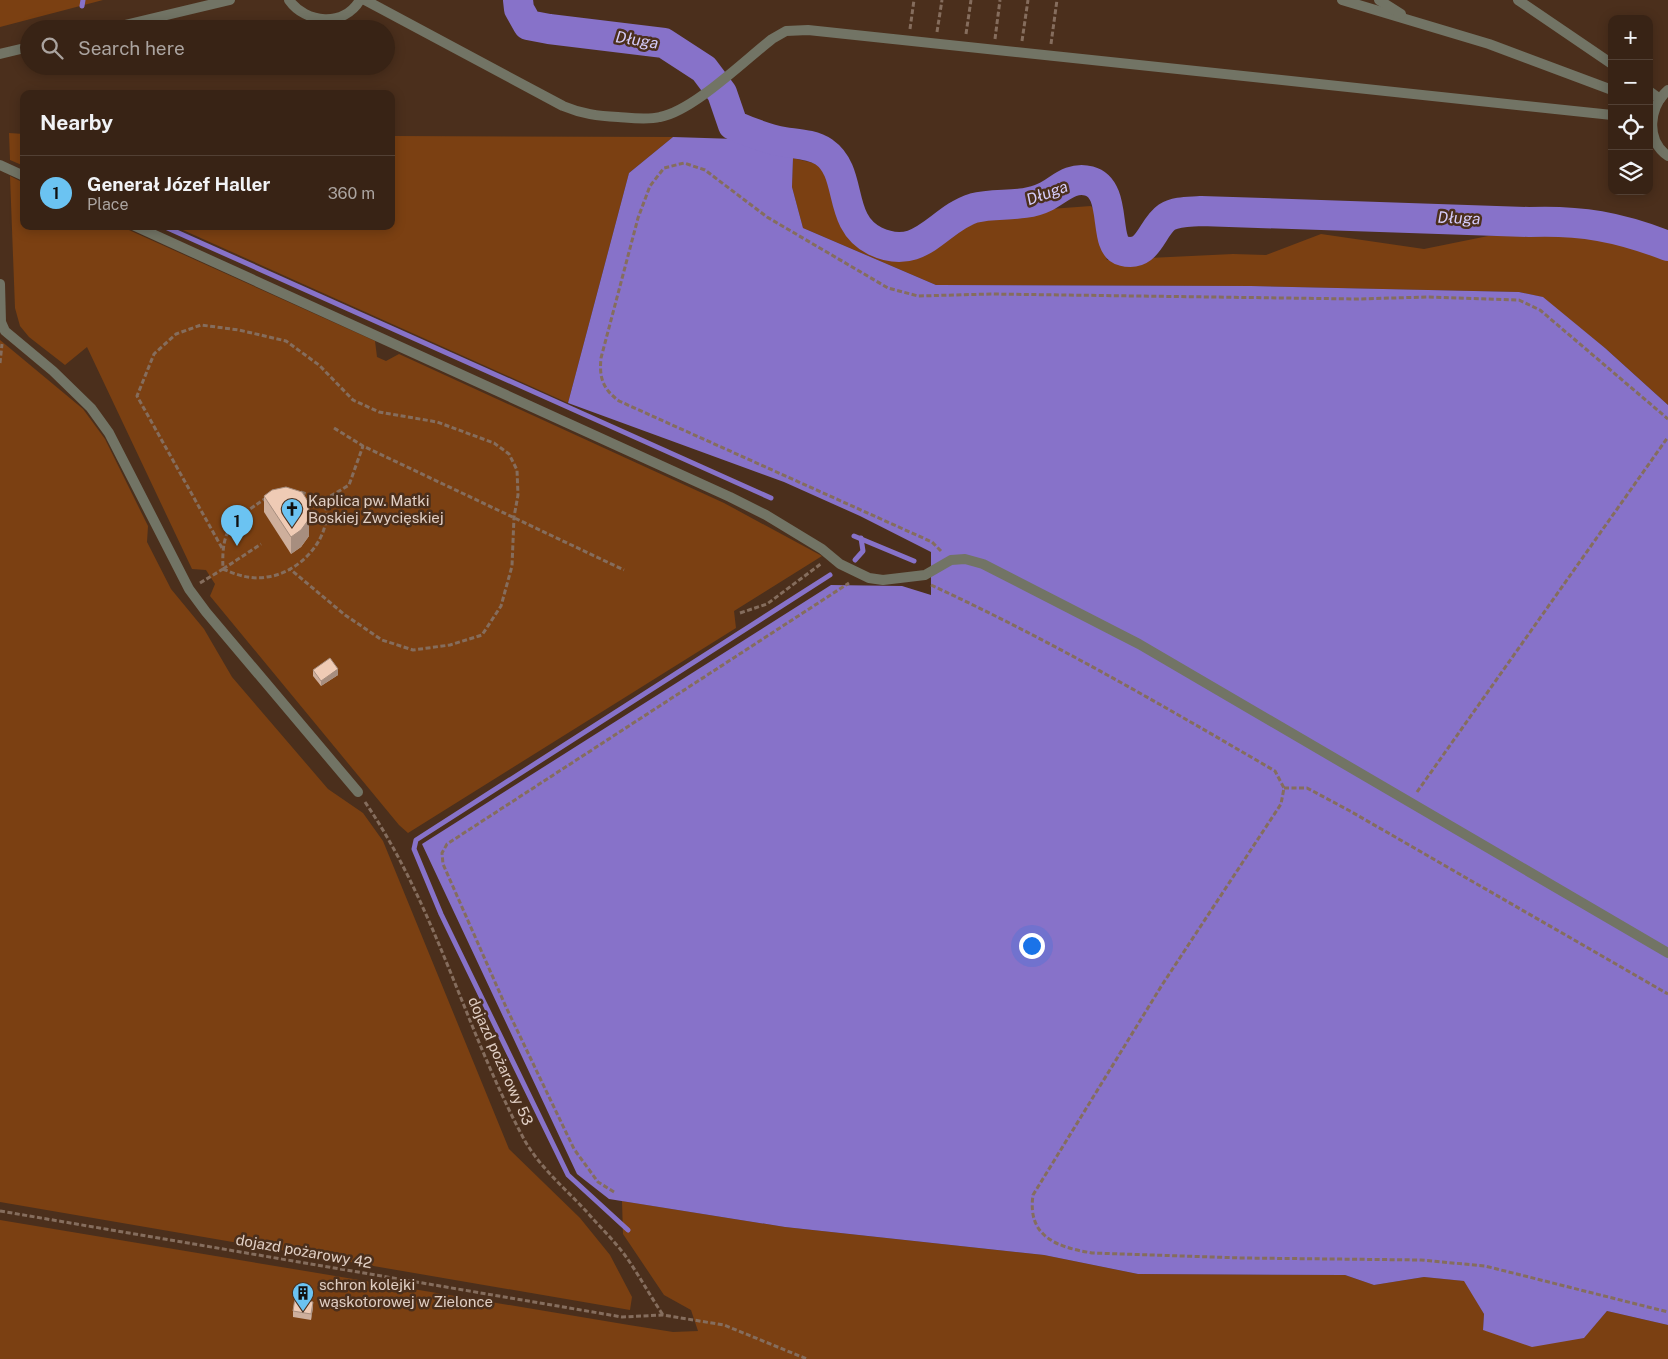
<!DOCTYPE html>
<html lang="en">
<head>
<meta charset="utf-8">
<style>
  body { margin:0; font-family:"Public Sans",sans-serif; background:#432f22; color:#f1f3f6 }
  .controls { position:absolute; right:15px; top:15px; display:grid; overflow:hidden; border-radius:10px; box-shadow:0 2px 12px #0003 }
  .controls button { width:45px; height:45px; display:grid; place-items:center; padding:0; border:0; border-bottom:1px solid #524034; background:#382315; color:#f1f3f6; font:25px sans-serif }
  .you { position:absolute; left:1031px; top:945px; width:18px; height:18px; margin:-12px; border:4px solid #fff; border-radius:50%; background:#1a73e8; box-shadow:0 0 0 8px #1a73e833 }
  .badge { display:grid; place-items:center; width:32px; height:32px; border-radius:50%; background:#6bc3f2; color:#111; font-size:16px; font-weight:700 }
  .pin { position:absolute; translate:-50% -41px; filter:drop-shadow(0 1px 2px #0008) }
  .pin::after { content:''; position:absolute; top:26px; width:18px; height:15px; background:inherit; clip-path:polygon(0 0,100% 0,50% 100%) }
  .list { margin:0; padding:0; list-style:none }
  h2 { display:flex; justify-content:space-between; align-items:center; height:65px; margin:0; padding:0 20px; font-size:21px }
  h2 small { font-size:16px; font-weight:400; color:#aba4a0 }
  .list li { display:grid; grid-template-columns:32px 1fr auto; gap:15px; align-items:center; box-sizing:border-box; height:75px; padding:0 20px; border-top:1px solid #524034 }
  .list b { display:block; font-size:19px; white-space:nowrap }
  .list p { margin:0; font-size:16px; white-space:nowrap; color:#aba4a0 }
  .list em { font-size:16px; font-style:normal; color:#aba4a0 }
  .icon { flex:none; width:28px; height:28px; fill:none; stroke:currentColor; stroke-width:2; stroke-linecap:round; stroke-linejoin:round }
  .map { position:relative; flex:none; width:1668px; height:1359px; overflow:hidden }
  .search { position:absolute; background:#382315; box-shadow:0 2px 12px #0003; left:20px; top:20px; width:375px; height:55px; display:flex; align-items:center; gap:12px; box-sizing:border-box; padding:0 18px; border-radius:28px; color:#aba4a0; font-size:19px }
  .panel { position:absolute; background:#382315; box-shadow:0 2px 12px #0003; left:20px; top:90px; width:375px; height:140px; border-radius:10px }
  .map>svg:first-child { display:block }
</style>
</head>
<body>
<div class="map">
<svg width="1668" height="1359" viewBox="0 0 1668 1359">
  <rect width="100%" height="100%" fill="#4b2f1c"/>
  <g fill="#7b4012">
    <polygon points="0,0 103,0 0,27"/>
    <polygon points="9,133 24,134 24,166 10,160"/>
    <polygon points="391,136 673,137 629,173 568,403 174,226 391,226"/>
    <polygon points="793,158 817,164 835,184 838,215 862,244 901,259 932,250 983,214 1091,206 1101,219 1101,242 1107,260 1233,254 1266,255 1321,234 1424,249 1488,236 1605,236 1668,257 1668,405 1605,348 1542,297 1519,292 1251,286 936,285 803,228 792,187"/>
    <polygon points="10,176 24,183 24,226 120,226 375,341 377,357 386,361 399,354 724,503 822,556 734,611 736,628 408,833 399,825 210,596 215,584 206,570 192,569 87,347 65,365 29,337 20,326 15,308"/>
    <polygon points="0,340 83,409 105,439 148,526 147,542 171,589 204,629 232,677 328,789 363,813 383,841 509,1149 580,1218 610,1255 632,1297 630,1310 0,1202"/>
    <polygon points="622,1201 785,1227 1044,1255 1138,1274 1345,1275 1374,1285 1424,1277 1465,1281 1484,1314 1483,1330 1584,1337 1607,1311 1668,1325 1668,1359 0,1359 0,1220 629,1325 673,1332 698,1331 691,1310 664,1295 623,1234"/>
  </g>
  <polygon fill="#8772c9" points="673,137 736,139 793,158 792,187 803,228 936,285 1251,286 1519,292 1543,297 1605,348 1668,405 1668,1325 1607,1311 1584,1338 1532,1347 1483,1330 1484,1314 1464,1281 1424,1277 1374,1285 1345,1275 1138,1274 1044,1255 785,1227 609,1199 577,1174 422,844 831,585 902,586 931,595 931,552 860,516 784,482 568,403 629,173"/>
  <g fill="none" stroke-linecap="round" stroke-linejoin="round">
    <g stroke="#8772c9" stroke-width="5">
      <polyline points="82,6 83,0"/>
      <polyline points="163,226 771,498"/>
      <polyline points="854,536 914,561"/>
      <polyline points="855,560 863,551 861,538"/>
      <polyline points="628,1230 568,1175 441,914 414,849 416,840 830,575"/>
    </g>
    <path stroke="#8772c9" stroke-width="30" d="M518 0 519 9 528 25 549 29 664 43 704 69 722 93 733 125C749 132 767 139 784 142 797 144 812 144 824 152 854 173 836 222 875 241 921 263 938 219 974 208 996 202 1023 208 1045 197 1059 190 1071 176 1089 181 1119 189 1102 246 1123 251 1149 258 1151 228 1167 217 1177 211 1190 212 1201 211L1529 222C1581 220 1619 227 1668 246"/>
    <g stroke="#856d5d" stroke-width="3" stroke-dasharray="5 2.5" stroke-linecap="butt">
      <polyline points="910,29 914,0"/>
      <polyline points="937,32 942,0"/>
      <polyline points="966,34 971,0"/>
      <polyline points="995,39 1000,0"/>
      <polyline points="1022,41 1028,0"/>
      <polyline points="1051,44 1057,0"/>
      <polyline points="0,363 2,344"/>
      <polyline points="334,428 363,446 624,570"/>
      <polyline points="324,500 349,485 363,446"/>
      <polyline points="222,548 137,396 154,354 176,334 201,325 239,330 286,341 319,365 353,400 379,412 437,422 494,443 509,454 517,470 518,495 514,517 512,566 501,606 482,635 450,645 413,650 382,640 345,615 290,569"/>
      <path d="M941 551 932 542 619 401C603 389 599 378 601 358L638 218 650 186 664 168 684 163 705 170 767 217 888 288 918 296 991 294 1357 299 1428 297 1519 300 1540 310 1668 419"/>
      <path d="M223 569C237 575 251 580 267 577 301 573 336 534 324 500L301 492"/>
      <polyline points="223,569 261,544"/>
      <path d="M200 583 223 569C221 526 233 521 266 498"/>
      <path d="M931 585C1050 640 1162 705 1275 771L1284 788 1281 804 1162 985 1033 1195C1027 1237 1057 1247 1092 1253L1243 1258 1421 1260 1485 1266 1668 1312"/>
      <polyline points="740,613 767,604 822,563"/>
      <polyline points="1284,788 1307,788 1350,811 1668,994"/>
      <polyline points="1417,792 1668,437"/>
      <path d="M365 802C435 904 466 1032 525 1141 543 1172 571 1193 594 1220 606 1233 619 1246 629 1261 641 1279 651 1297 663 1315"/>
      <polyline points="614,1192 598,1182 574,1149 506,1007 443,864 442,853 447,844 849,583"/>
      <polyline points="0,1211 622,1317 663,1315 724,1325 807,1359"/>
    </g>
    <g stroke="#727465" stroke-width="10">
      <path d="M289 0C306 24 344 27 360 0"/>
      <path d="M365 0 563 106C582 114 598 116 618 117 632 118 647 120 660 117 693 111 745 60 772 39L786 31 808 30 1612 115"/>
      <polyline points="1342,0 1489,44 1612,90"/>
      <polyline points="1379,0 1401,14"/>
      <polyline points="1518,0 1612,64"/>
      <polyline points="108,29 230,0"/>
      <polyline points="0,54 29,47"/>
      <path d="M1668 90C1649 107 1645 140 1668 156"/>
      <polyline points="1649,91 1660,99"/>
      <polyline points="0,165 24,176"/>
      <polyline points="135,226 730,497 766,515 822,549 840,564 869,578 883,580 925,575 951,560 965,559 983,564 1139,644 1668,953"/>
      <polyline points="0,284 1,322 5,331 53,371 91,408 109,433 189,589 206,612 358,792"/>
    </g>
  </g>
  <g fill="#ceaf9c">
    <polygon points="264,496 309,536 301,547 291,554 264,512"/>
    <polygon points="313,670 338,675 321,686 313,676"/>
    <polygon points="313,1307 311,1320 293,1317 293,1311"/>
  </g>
  <g fill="#a78e7f">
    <polygon points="309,503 309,536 301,547 291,554 291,537"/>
    <polygon points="338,669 338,675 321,686 321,681"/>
    <polygon points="313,1302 313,1307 311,1320 311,1314"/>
  </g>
  <g fill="#efcbb5" stroke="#a78e7f">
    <polygon points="286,487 302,492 309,503 309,519 301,530 291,537 264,496 272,490"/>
    <polygon points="330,658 338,669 321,681 313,670"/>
    <polygon points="295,1298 313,1302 311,1314 293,1311"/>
  </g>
  <defs>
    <g id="church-pin" transform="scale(1.125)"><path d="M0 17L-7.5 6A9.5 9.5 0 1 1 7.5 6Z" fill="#6bc3f2" stroke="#4b2f1c"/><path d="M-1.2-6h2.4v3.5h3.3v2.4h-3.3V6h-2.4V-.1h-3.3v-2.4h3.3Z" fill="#111"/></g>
    <g id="building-pin" transform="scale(1.125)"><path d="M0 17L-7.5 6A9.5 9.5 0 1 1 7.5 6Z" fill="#6bc3f2" stroke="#4b2f1c"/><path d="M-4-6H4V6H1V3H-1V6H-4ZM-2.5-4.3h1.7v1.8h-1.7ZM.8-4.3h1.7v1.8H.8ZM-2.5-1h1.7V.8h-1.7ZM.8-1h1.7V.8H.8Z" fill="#111"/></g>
  </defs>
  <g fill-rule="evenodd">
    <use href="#church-pin" x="292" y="509"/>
    <use href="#building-pin" x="303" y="1293"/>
  </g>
  <g text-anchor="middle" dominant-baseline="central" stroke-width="5" stroke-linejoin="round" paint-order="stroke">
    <g font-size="15" fill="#e0cec3" stroke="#4b2f1c" text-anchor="start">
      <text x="308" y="500">Kaplica pw. Matki<tspan x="308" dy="17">Boskiej Zwycięskiej</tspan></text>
      <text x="319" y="1284">schron kolejki<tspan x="319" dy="17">wąskotorowej w Zielonce</tspan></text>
    </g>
    <g font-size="15" fill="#e0cec3" stroke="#4b2f1c">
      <text transform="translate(501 1061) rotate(66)">dojazd pożarowy 53</text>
      <text transform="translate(304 1251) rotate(10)">dojazd pożarowy 42</text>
    </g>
    <g font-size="16" font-style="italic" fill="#d5ccfa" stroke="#4b2f1c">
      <text transform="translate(637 40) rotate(9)">Długa</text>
      <text transform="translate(1047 193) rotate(-20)">Długa</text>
      <text transform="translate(1459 218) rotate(2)">Długa</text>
    </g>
  </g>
</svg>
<div class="controls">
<button>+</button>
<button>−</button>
<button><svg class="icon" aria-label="locate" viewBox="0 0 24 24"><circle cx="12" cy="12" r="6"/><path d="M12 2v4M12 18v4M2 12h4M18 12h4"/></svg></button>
<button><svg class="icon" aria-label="layers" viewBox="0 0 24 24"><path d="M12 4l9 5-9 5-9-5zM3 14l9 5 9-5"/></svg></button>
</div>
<div class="you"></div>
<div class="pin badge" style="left:237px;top:546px">1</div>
<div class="search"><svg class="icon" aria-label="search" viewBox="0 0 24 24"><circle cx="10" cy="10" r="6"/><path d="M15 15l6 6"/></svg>Search here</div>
<section class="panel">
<h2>Nearby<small></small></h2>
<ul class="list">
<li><span class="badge">1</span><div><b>Generał Józef Haller</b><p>Place</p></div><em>360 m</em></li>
</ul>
</section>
</div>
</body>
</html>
